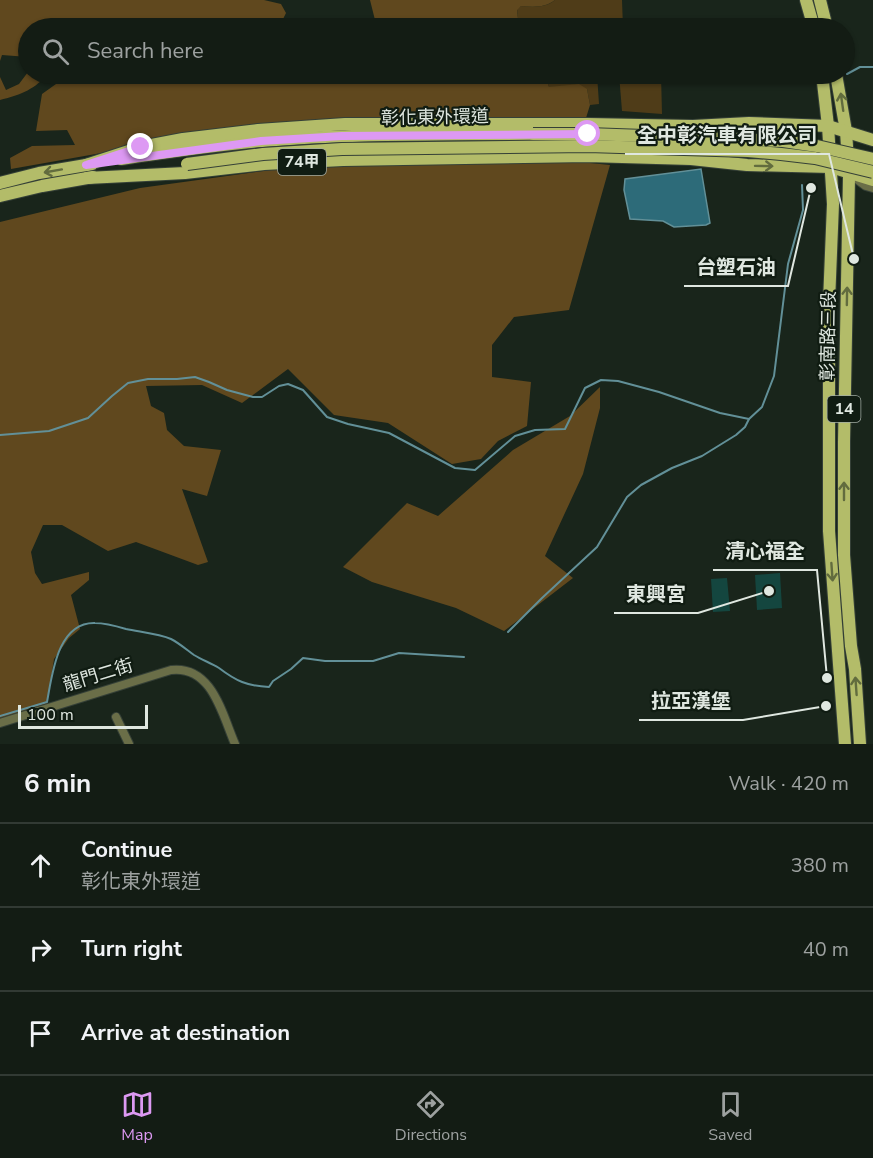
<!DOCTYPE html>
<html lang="en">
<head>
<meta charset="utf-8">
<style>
  body { margin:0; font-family:"Nunito Sans","Noto Sans TC",sans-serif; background:#202922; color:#f1f3f6 }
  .scale { position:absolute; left:18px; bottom:15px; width:130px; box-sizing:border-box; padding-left:6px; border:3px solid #dfe7e0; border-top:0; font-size:16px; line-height:21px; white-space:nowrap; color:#dfe7e0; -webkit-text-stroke:4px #101c12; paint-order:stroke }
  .stop { position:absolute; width:18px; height:18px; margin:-14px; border:4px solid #dd99f3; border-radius:50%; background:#fff }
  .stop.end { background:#dd99f3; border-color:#fff; box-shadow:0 2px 6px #0008 }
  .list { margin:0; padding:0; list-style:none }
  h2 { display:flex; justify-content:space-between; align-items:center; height:78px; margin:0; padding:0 24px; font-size:26px }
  h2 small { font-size:20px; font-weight:400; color:#9da1a0 }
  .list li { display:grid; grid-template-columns:39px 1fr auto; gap:18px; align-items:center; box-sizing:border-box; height:84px; padding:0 24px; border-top:2px solid #323a34 }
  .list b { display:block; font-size:22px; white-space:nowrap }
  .list p { margin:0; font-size:20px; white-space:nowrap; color:#9da1a0 }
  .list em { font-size:20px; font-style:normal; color:#9da1a0 }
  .icon { flex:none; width:33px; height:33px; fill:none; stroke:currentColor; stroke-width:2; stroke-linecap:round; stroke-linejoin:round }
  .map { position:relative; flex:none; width:873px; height:744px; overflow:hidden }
  .search { position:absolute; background:#131c14; box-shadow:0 2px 4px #0004; left:18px; right:18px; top:18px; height:66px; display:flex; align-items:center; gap:15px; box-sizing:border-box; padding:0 21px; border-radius:33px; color:#9da1a0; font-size:22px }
  .sheet { height:330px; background:#131c14 }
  nav { display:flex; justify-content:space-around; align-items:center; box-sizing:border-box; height:84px; border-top:2px solid #323a34; background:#131c14; font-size:16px; color:#9da1a0 }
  nav a { display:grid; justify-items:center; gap:3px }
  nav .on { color:#dd99f3 }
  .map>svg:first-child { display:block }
</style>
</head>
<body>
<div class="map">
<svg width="873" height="744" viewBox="0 0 873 744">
  <rect width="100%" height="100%" fill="#19251b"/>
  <g fill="#4f3c18">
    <path d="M555 0H622L623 28H519L517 9 521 6C533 7 546 8 555 0Z"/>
    <polygon points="545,74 601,74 597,74 599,104 590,105 587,89 549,87"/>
    <polygon points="619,74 661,74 662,114 622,111"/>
  </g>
  <g fill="#60481e">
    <polygon points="0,0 264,0 281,4 286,13 281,23 281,28 28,28 28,57 2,55 0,61"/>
    <path d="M370 0H555C545 8 533 7 521 6L517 10 519 28H372L376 24Z"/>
    <path d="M28 72V74L46 76C32 91 19 95 0 100V77L6 90 19 84Z"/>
    <polygon points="80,74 285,74 292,76 307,74 545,74 549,87 579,84 587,89 590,105 586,118 444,118 124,149 11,169 10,158 32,146 75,145 67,130 36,131 42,94 63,79 81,77"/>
    <polygon points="540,158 610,165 569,310 514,317 492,345 492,377 531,382 527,426 498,441 481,459 452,464 388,423 334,415 288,369 242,403 202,385 146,386 151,406 164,413 167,430 184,446 221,450 207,496 182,489 208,562 198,565 136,542 108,551 62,525 43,525 31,552 35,573 42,584 89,572 89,580 71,595 80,629 69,638 54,659 46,711 0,727 0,222 140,188 293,167"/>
    <polygon points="600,387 600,408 583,474 545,556 573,578 504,631 456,608 372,582 343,567 407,503 438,516 513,450 570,416"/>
  </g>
  <polygon fill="#2d6b79" stroke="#629098" stroke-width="1.5" points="701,169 710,223 706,225 674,227 663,221 630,219 624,190 625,179"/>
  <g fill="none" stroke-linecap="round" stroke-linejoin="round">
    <g stroke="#629098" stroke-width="2">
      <polyline points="847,74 860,67 873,67"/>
      <polyline points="0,435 49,431 88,418 112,396 128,383 148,379 177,379 195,377 209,382 227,390 253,397 262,397 279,386 288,384 303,390 327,417 348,424 389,433 455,468 475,470 515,436 535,430 565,429 585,388 601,380 618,381 659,392 720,413 749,419 762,407 774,376 788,264 803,210 802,185"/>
      <polyline points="508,632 542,598 597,547 627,497 641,485 672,468 702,456 736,435 745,427 749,419"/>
      <path d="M0 716 47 702C52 676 57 622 95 623 105 623 116 626 126 629 140 632 159 634 171 639 179 643 187 650 194 655 202 660 211 663 219 668 236 681 247 686 269 687L273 681 291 669 303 658 325 661H373L399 653 464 657"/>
    </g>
  </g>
  <g fill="#14463f">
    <polygon points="780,573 782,608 757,610 755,575"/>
    <polygon points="727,578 730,611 713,612 711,579"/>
  </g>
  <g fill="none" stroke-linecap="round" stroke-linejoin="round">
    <g stroke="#354037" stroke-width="10">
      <g id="minor">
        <polyline points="116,717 129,744"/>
        <path d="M0 723 171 670C212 665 222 714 235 744"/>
      </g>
    </g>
    <g stroke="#354037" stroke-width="12">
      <polyline id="tertiary" points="854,176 866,185 873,187"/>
    </g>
    <g stroke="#354037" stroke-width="14">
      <g id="primary">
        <polyline points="806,0 814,28"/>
        <polyline points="820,0 827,28"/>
        <polyline points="822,74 828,126 833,204 829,302 829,531 845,744"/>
        <polyline points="836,74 846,131 849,177 844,442 844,555 851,646 855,669 860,744"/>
        <path d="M121 159C168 152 215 145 262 141 352 133 443 135 533 134"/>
        <polyline points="86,165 141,147 183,139 258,130 345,124 588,124 693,126 749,123 828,126 873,140"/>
        <polyline points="87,178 185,173 264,164 343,160 588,156 691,159 747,165 831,167 873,180"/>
        <polyline points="0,183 39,173 92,164"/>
        <polyline points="0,196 42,186 93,177"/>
      </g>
    </g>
    <use href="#minor" stroke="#6a6e48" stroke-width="8"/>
    <use href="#tertiary" stroke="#6a6e48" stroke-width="10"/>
    <use href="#primary" stroke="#b3bc69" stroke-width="12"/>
    <g stroke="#354037" stroke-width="14" stroke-linecap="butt">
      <g id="primary-bridge">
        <polyline points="533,134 588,134 783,141 817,146 873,159"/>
        <polyline points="187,164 263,154 342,149 588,146 748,151 781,154 815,158 873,172"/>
      </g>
    </g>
    <use href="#primary-bridge" stroke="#b3bc69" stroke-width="12"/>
  </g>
  <defs><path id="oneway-shaft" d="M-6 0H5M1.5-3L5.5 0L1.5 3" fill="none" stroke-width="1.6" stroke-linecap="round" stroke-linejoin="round" transform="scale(1.5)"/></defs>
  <g stroke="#626c3e">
    <use href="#oneway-shaft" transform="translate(842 102) rotate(-98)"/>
    <use href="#oneway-shaft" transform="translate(764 166) rotate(1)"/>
    <use href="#oneway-shaft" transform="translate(53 171) rotate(170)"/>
    <use href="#oneway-shaft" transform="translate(847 296) rotate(-89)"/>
    <use href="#oneway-shaft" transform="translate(844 491) rotate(-90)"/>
    <use href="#oneway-shaft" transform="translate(832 572) rotate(86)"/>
    <use href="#oneway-shaft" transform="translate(856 686) rotate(-94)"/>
  </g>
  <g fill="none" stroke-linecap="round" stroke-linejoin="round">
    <polyline stroke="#dd99f3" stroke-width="8" points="141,147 86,165 261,141 342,136 588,134"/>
  </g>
  <g text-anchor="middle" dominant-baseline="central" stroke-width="4.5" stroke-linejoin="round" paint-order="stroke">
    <g fill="#101c12" stroke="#a1aaa2" stroke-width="1.5">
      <rect x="278" y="149" width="48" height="26" rx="4.5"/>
      <rect x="827.5" y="396" width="33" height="26" rx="4.5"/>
    </g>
    <g font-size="16" font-weight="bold" fill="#dfe7e0">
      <text x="302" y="162">74甲</text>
      <text x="844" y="409">14</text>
    </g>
    <g font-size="18" fill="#dfe7e0" stroke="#101c12">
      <text transform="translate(435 117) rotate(-1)">彰化東外環道</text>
      <text transform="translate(828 336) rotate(-89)">彰南路三段</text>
      <text transform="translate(98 675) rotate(-17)">龍門二街</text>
    </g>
  </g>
  <path fill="none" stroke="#dfe7e0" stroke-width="2" d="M854 259L829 154H625M811 188L788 286H684M827 678L817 570H713M769 591L698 613H614M826 706L743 720H639"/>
  <g fill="#dfe7e0" stroke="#101c12" stroke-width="2">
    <circle cx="854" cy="259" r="6"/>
    <circle cx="811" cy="188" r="6"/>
    <circle cx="827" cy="678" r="6"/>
    <circle cx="769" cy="591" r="6"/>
    <circle cx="826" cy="706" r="6"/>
  </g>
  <g font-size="20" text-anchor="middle" font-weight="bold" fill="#dfe7e0" stroke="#101c12" stroke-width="4.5" stroke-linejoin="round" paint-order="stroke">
    <text x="727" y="142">全中彰汽車有限公司</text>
    <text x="736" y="274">台塑石油</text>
    <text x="765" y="558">清心福全</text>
    <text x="656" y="601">東興宮</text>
    <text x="691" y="708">拉亞漢堡</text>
  </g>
</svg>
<div class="scale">100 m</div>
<div class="stop" style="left:588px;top:134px"></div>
<div class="stop end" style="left:141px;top:147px"></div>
<div class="search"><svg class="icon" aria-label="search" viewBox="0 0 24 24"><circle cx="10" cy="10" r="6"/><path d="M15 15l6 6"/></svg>Search here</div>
</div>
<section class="sheet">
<h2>6 min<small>Walk · 420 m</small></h2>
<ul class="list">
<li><svg class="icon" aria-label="ahead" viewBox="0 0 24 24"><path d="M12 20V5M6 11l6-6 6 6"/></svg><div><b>Continue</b><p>彰化東外環道</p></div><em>380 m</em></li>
<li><svg class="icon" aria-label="right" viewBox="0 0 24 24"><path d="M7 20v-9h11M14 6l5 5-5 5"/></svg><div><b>Turn right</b></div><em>40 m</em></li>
<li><svg class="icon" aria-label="arrive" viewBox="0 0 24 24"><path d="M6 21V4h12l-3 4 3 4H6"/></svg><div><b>Arrive at destination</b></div></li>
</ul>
</section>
<nav>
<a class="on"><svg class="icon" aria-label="map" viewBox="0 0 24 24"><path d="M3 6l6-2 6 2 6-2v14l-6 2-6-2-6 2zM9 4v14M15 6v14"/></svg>Map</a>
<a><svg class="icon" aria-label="directions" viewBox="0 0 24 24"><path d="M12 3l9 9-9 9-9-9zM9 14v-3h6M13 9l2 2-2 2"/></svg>Directions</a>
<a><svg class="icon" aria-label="saved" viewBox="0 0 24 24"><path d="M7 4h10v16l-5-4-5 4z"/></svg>Saved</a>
</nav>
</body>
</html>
